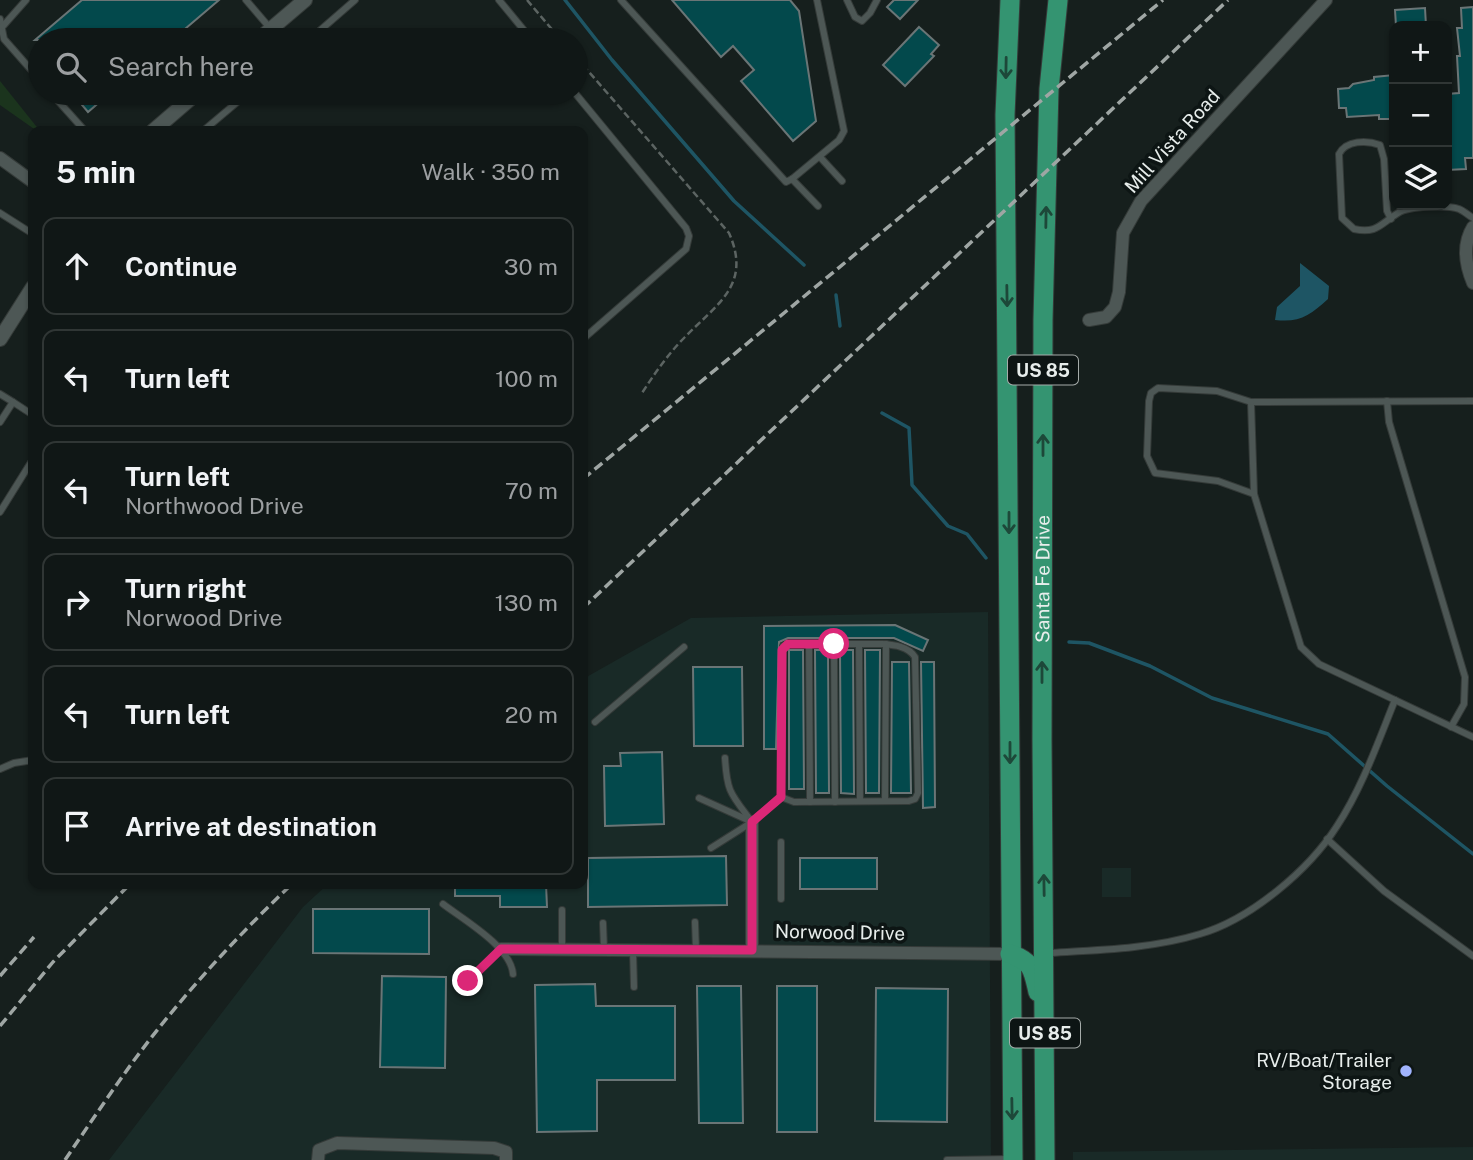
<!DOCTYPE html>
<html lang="en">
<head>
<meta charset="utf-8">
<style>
  body { margin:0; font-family:"Public Sans",sans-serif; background:#19201f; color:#f1f3f6 }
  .controls { position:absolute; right:21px; top:21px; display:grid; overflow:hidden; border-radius:14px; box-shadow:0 2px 5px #0004 }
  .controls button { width:63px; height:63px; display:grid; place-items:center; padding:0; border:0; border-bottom:2px solid #303635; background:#101716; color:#f1f3f6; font:35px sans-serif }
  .stop { position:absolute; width:21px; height:21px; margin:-16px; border:5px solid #db2777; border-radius:50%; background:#fff }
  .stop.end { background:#db2777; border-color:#fff; box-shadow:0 2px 7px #0008 }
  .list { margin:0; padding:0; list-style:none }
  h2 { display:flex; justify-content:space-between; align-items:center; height:91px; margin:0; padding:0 28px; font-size:30px }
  h2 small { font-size:23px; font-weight:400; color:#9c9fa1 }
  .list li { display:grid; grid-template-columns:46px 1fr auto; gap:21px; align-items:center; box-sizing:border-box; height:98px; margin:0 14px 14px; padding:0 14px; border:2px solid #303635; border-radius:14px }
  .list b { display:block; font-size:26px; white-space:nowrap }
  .list p { margin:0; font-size:23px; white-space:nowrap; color:#9c9fa1 }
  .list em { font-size:23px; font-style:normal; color:#9c9fa1 }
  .icon { flex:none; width:38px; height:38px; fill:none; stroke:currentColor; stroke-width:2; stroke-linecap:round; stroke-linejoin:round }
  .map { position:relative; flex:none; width:1473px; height:1160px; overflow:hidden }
  .search { position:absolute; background:#101716; box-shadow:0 2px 5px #0004; left:28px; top:28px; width:560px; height:77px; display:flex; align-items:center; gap:18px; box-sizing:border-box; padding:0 24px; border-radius:38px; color:#9c9fa1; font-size:26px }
  .panel { position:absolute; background:#101716; box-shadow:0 2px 5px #0004; left:28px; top:126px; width:560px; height:763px; border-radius:14px }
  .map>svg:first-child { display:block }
</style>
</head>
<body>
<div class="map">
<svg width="1473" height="1160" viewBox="0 0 1473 1160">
  <rect width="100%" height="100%" fill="#161f1d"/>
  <g fill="#192a27">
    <polygon points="988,612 991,1160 109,1160 303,907 328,884 583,884 583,679 691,618"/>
    <rect x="1102" y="868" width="29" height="29"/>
    <polygon points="1473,1147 1473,1160 1073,1160 1073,1152"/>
  </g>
  <polygon fill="#1b341d" points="0,81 40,131 37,131 0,105"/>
  <path fill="#1e5564" d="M1300 263 1329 286 1328 299C1310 315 1300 323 1275 320L1277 307 1300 286Z"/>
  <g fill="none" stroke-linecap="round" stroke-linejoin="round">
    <g stroke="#1e5564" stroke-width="3.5">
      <polyline points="565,0 612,60 734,201 804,265"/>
      <polyline points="836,295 840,326"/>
      <polyline points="882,413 909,428 912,485 948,526 967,534 986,558"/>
      <polyline points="1069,642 1089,643 1150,666 1212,698 1328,734 1387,786 1473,854"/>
    </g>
  </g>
  <g fill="#03494c" stroke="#6a7576" stroke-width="2">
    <polygon points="82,0 219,0 172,40 35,40"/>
    <polygon points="672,0 790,0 799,11 816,121 793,141 741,81 754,70 733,46 721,57"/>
    <polygon points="894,0 918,0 900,19 887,7"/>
    <polygon points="1473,7 1473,158 1465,158 1466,169 1447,170 1447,94 1459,93 1457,56 1460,56 1457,28 1462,28 1461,8"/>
    <polygon points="1425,8 1426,26 1396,26 1395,10"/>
    <polygon points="919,27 939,45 931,54 934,56 905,86 883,65"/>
    <polygon points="1394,75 1394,119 1379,119 1379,115 1347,117 1346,108 1339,108 1338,89 1349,88 1353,84 1374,80 1374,77"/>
    <polygon points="72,93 110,93 88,112"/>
    <polygon points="895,625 928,640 923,651 894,638 788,638 779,642 776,749 764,749 764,626"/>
    <polygon points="789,650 803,650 804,789 789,789"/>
    <polygon points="815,650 828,650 829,793 816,793"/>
    <polygon points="840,650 853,650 854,794 841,793"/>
    <polygon points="865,650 880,650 879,793 866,793"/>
    <polygon points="892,662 909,662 911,793 891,793"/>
    <polygon points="921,662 934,662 935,807 923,808"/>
    <polygon points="693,667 742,667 743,746 694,746"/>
    <polygon points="662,752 664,824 605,826 604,766 621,766 620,753"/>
    <polygon points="726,856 727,905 588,907 588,858"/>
    <rect x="800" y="858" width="77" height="31"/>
    <polygon points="455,884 546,884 547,907 500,907 500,896 455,896"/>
    <polygon points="313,909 429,909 429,954 313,953"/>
    <polygon points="382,976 446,977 445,1068 380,1067"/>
    <polygon points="595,984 596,1006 675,1006 675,1080 597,1080 597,1131 537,1132 535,985"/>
    <polygon points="697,986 741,986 743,1123 699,1123"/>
    <rect x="777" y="986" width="40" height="146"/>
    <polygon points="876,988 948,989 947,1122 875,1121"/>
  </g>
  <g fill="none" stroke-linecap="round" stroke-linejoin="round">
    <g stroke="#353b39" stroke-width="8">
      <g id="service">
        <polyline points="246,0 270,28"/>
        <polyline points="499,0 532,40"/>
        <polyline points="621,0 786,182 792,179 839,140 844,131 817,0"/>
        <polyline points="847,0 855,17 862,21 870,13 877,0"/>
        <polyline points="0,19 4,39 40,80"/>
        <polyline points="3,26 26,0"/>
        <polyline points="309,40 355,0"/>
        <polyline points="51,93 85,131"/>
        <polyline points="575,93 686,228 689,236 686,249 583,339"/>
        <polyline points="203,131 248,93"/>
        <polyline points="820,157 842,181"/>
        <polyline points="792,179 818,206"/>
        <polyline points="0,213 33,234"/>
        <path d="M1391 219 1387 211 1384 159 1380 145C1367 140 1346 140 1339 154L1342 218 1354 229C1377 234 1380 224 1398 213 1409 206 1447 205 1459 209 1464 211 1468 215 1473 218"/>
        <polyline points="0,394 13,402 0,422"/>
        <polyline points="1387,401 1389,422 1465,677 1464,704 1451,727"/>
        <polyline points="1473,401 1251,402 1254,494 1301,647 1319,664 1473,737"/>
        <polyline points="13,402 33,415"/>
        <polyline points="1251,402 1217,391 1158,388 1151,393 1149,401 1147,456 1155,473 1218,481 1254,494"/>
        <polyline points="0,512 33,459"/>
        <polyline points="809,644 810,802"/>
        <polyline points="834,644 835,802"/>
        <polyline points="859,644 860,801"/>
        <polyline points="595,722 684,647"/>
        <path d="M725 758C727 793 731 794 752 822"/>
        <polyline points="0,769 14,763 33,760"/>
        <polyline points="699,798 750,821"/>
        <polyline points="885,801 886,644"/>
        <polyline points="1327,839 1384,891 1473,956"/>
        <path d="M711 848 752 822 781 797 783 646 788 644H882C894 645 908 646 915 657L918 793 915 799 909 801 794 802 781 797"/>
        <polyline points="781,899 781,842"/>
        <path d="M443 904C464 920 511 947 513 974"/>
        <polyline points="562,910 562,949"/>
        <polyline points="695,922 696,950"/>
        <polyline points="603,923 604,949"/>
        <polyline points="633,951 634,987"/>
        <path d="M1047 953C1098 950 1151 949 1200 934 1251 919 1309 870 1337 826 1362 788 1378 742 1395 700"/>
        <polyline points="468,981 501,949"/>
        <polyline points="947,1160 1011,1159"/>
      </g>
    </g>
    <g stroke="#353b39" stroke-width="14">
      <g id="minor">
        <polyline points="0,158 33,182"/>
        <path d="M1473 227C1462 245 1465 264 1473 283"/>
        <polyline points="1089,320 1106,317 1115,307 1119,292 1123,233 1141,201 1326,0"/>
        <polyline points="752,822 752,950"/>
        <polyline points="501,949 1010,954"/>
        <polyline points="318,1160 319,1150 337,1143 494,1148 506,1152 506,1160"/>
      </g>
    </g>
    <g stroke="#353b39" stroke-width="16">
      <g id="tertiary">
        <polyline points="258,40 305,0"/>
        <polyline points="153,131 197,93"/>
        <polyline points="0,339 33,287"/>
      </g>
    </g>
    <g stroke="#353b39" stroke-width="21">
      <g id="trunk">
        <polyline points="1010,0 1005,115 1013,1160"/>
        <path d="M1010 954C1033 961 1033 971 1038 992"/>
        <path id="s1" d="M1045 1160 1042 740 1043 320 1049 89 1058 0"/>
      </g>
    </g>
    <g stroke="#5c6462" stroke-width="2.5" stroke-dasharray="7 3.5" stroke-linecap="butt">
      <polyline points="527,0 561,40"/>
      <path d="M576 57 729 233C752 285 717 304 685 337 668 354 655 373 642 393"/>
    </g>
    <use href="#service" stroke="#4d5755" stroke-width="6"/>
    <use href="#minor" stroke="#4d5755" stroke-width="12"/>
    <use href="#tertiary" stroke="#4d5755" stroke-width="14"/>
    <use href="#trunk" stroke="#349471" stroke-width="19"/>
    <g stroke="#9fa6a4" stroke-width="3.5" stroke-dasharray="10 5" stroke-linecap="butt">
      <polyline points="583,479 1163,0"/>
      <polyline points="583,608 1228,0"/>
      <polyline points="0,976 34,937"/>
      <polyline points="0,1026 53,962 130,884"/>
      <path d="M65 1160C88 1126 111 1092 135 1059 181 997 236 937 292 884"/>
    </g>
  </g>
  <defs><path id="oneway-shaft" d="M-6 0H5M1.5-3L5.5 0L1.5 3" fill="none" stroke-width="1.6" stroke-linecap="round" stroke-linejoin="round" transform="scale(1.75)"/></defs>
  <g stroke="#1d4839">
    <use href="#oneway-shaft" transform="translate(1006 68) rotate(91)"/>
    <use href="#oneway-shaft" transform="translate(1046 217) rotate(-89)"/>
    <use href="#oneway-shaft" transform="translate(1007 296) rotate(89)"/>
    <use href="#oneway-shaft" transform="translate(1043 445) rotate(-90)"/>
    <use href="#oneway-shaft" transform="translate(1009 523) rotate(90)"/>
    <use href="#oneway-shaft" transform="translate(1042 672) rotate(-90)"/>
    <use href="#oneway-shaft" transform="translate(1010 753) rotate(90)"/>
    <use href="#oneway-shaft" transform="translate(1044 885) rotate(-91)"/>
    <use href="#oneway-shaft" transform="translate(1012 1109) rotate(89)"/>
  </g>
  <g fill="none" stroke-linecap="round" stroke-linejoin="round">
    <polyline stroke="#db2777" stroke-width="9" points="468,981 501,949 752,950 752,822 781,797 782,650 788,644 834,644"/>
  </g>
  <circle fill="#a0b3fd" stroke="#0d1514" stroke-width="2.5" cx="1406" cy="1071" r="7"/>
  <g text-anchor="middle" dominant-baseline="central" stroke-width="7" stroke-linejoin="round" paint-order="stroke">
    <g fill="#0d1514" stroke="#a6acaa" stroke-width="2">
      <rect x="1008" y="355.5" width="70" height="29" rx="5"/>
      <rect x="1010" y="1018.5" width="70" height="29" rx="5"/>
    </g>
    <g font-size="18" font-weight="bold" fill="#e7edeb">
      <text x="1043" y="370">US 85</text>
      <text x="1045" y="1033">US 85</text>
    </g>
    <g font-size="19" fill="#e7edeb" stroke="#0d1514">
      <text transform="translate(1172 141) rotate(-48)">Mill Vista Road</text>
      <text stroke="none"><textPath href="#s1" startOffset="581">Santa Fe Drive</textPath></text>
      <text transform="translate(840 932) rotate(1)">Norwood Drive</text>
    </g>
    <g font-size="19" fill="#e7edeb" stroke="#0d1514" text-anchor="end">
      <text x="1392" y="1060">RV/Boat/Trailer<tspan x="1392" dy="22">Storage</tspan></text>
    </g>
  </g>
</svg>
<div class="controls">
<button>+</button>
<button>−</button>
<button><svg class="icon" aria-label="layers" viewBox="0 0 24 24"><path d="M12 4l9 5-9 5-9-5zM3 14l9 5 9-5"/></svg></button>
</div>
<div class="stop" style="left:834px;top:644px"></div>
<div class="stop end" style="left:468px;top:981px"></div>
<div class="search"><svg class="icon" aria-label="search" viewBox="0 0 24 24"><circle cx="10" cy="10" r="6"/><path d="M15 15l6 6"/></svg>Search here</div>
<section class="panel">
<h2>5 min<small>Walk · 350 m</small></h2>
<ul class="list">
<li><svg class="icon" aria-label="ahead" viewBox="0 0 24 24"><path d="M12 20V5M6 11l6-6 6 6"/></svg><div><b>Continue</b></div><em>30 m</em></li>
<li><svg class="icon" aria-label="left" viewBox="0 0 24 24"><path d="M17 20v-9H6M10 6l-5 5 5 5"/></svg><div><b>Turn left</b></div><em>100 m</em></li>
<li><svg class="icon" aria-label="left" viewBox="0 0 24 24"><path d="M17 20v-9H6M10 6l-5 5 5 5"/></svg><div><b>Turn left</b><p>Northwood Drive</p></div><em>70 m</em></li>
<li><svg class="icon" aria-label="right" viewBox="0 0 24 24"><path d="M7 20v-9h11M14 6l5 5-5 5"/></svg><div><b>Turn right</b><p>Norwood Drive</p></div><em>130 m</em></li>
<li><svg class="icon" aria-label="left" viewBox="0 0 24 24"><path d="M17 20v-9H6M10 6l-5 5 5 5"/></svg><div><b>Turn left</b></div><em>20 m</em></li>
<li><svg class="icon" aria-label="arrive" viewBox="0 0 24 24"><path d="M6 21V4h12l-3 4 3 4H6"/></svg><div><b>Arrive at destination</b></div></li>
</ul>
</section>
</div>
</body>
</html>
